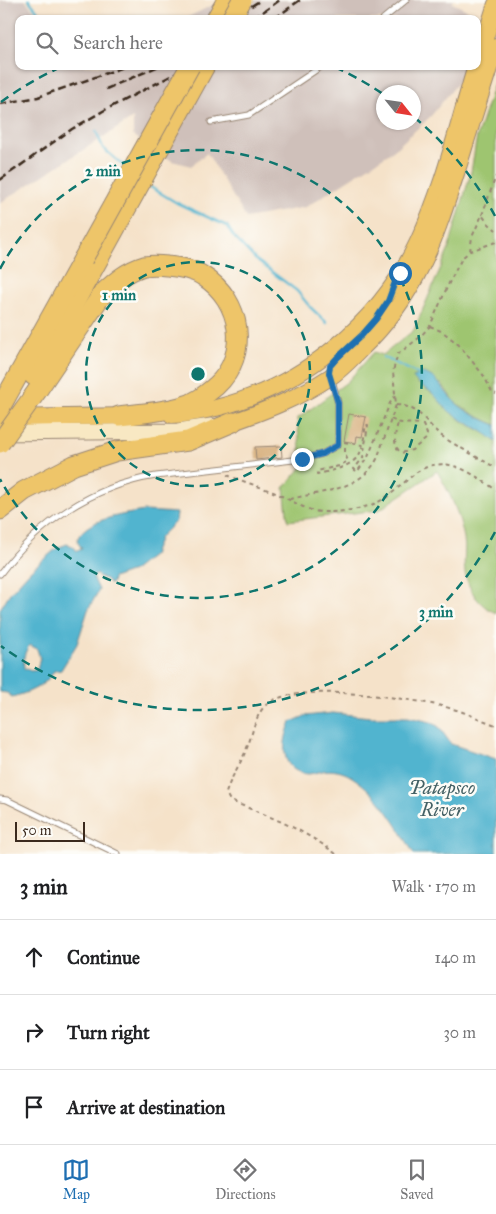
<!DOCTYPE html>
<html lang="en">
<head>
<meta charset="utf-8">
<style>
  body { margin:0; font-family:"IM FELL Great Primer",serif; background:#f2f2f2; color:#202124 }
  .compass { position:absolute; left:376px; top:85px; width:45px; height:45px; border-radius:50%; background:#fff; box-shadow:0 1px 4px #0004; rotate:120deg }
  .scale { position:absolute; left:15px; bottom:12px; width:70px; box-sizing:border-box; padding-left:5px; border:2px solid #3b2a1e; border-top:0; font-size:14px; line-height:18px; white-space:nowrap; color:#3b2a1e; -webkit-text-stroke:4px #fdfcf7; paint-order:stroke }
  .stop { position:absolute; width:15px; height:15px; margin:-11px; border:4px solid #1f6fb2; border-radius:50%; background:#fff }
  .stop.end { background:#1f6fb2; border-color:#fff; box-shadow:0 1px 5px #0008 }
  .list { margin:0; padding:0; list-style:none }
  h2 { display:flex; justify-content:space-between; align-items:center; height:65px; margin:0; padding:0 20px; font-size:21px }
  h2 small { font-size:16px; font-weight:400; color:#757577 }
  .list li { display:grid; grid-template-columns:32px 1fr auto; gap:15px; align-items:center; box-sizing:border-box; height:75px; padding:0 20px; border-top:1px solid #e0e0e0 }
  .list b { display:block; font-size:19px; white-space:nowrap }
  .list em { font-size:16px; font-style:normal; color:#757577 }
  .icon { flex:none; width:28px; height:28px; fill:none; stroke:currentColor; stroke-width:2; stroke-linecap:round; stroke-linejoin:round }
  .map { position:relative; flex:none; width:496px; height:854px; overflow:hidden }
  .search { position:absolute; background:#fff; box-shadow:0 1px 4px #0004; left:15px; right:15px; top:15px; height:55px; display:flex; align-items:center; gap:12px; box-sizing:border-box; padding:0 18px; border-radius:10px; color:#757577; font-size:19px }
  .sheet { height:290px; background:#fff }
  nav { display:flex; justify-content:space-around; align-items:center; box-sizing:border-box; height:70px; border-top:1px solid #e0e0e0; background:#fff; font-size:14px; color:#757577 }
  nav a { display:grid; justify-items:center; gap:2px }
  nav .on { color:#1f6fb2 }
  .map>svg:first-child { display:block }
</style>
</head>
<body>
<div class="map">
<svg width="496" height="854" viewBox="0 0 496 854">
  <rect width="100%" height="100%" fill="#fdfcf7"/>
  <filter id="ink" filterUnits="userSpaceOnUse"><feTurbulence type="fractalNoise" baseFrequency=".02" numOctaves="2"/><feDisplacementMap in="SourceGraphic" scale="10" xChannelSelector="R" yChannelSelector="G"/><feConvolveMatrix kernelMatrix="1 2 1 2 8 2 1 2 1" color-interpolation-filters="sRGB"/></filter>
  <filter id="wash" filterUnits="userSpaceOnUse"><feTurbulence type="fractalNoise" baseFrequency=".0096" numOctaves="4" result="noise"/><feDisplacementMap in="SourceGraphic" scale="20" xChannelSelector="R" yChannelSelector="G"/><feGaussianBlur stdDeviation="1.12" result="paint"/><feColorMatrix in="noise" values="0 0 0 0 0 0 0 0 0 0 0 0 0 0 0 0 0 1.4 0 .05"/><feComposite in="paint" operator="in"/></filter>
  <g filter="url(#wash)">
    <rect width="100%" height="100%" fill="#f5e2c9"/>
    <g fill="#cfc0ba" fill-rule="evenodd">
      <path d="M0 0H25L42 19H19V66H467L464 75 431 116 393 151 306 207 246 218 207 153 191 166 172 161 133 135V118L0 203ZM384 92H414V122H384Z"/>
      <polygon points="223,0 454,0 452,3 482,17 477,33 477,19 184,19"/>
    </g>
    <path fill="#9ec570" stroke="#6c7847" d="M496 78V425L475 415 454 402 442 384 416 382 432 393 451 412 464 422 488 435 496 442V613C479 606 469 591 465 573 463 561 466 549 464 538 460 515 449 491 437 471L379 510 288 521 284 488 302 467 297 419 347 382 374 352 383 355 414 330 448 251 471 172 477 136Z"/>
    <g fill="#51b4cf" stroke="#466f76" fill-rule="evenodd">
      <path d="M423 373C439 377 443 391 454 401 465 412 482 419 496 425V442C483 430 465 423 450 412 443 406 438 398 431 392 424 387 417 384 413 377Z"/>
      <path d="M145 511 177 513 176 521 160 537 153 555 133 571 113 578 112 583 110 584 106 579 99 577 97 574 93 577 99 590 88 610 77 644 61 670 54 671C46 686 28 693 12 697L7 693 0 692V609L10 593 30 571 57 548 67 544 73 546 77 551 82 549 77 541C82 519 126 514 145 511ZM30 645 37 649 40 658 37 670 31 671 24 668C23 659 24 652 30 645Z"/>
      <path d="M333 713 370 717H408L431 722 439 727 451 744 496 759V854H414C398 826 379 794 352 777 343 771 332 769 322 771 317 772 312 774 307 774 279 771 282 741 291 722L305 716Z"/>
    </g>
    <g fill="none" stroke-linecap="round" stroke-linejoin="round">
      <g stroke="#51b4cf" stroke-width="2.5">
        <polyline points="29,0 44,19"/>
        <polyline points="96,131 103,148 126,168"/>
        <polyline points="147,185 177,203 227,226 234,237 256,260 297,291 310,307 327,323"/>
        <polyline points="383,357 420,375"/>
      </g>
    </g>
    <g id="blocks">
      <g fill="#dab687">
        <polygon points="349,414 366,417 362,437 357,436 356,443 344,441"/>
        <polygon points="281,446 282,457 256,460 255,447"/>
      </g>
    </g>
  </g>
  <g filter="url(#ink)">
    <use href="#blocks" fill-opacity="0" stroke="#988674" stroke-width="1"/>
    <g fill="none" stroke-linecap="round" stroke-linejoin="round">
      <g stroke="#988674" stroke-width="7">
        <g id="lane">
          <polyline points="383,19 406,0"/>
          <polyline points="211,122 249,115 322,66"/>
          <path d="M0 574C38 523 92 486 156 476L302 459 322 454 338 445V403L332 380"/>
          <polyline points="0,799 7,800 118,854"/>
        </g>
      </g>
      <g stroke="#988674" stroke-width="17">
        <polyline id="secondary" points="0,433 178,431 211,426"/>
      </g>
      <g stroke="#988674" stroke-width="18">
        <g id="primary">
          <polyline points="477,63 496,4"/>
          <path d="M172 415C187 415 202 411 216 408 303 386 380 323 418 242 444 187 458 125 476 66"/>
          <polyline points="0,418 132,416"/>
          <path d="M233 422C267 410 300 397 330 377 341 370 351 359 361 349 418 295 436 236 459 164 471 125 483 86 496 47"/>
        </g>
      </g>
      <g stroke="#988674" stroke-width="21">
        <g id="highway">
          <polyline points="216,19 227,0"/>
          <polyline points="34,376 205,66"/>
          <path d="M37 391 103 293C115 282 127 271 144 266 151 265 159 265 167 266 179 267 193 269 203 276 242 300 250 355 216 386 206 394 196 403 183 406 163 412 140 413 119 416"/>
          <polyline points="0,408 83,259"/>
          <polyline points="0,510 24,491 74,465 117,451 188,441 233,422"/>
        </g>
      </g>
      <g stroke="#988674" stroke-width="2" stroke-dasharray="4 4" stroke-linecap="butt">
        <polyline points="482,215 496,176"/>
        <polyline points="470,251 472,237 482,215 488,223 496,230"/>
        <polyline points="430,326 443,332 459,345 484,376 492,392 496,394"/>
        <path d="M396 405C422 406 427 427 446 439 462 449 479 458 496 468"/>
        <path d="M391 419C405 427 412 421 423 425L427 434 426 439 412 450 401 453C392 445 395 434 398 423"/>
        <polyline points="344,442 362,445"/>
        <path d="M345 448V454L348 461 339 466 317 471V474C331 471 353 467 360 453 364 445 364 433 366 425H368L363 458 354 469 357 472 368 457 390 403 395 396"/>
        <path d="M227 475C242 481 258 486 273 492 291 499 307 513 326 512 344 512 369 509 385 498 396 491 406 480 417 472 446 453 472 473 496 490"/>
        <path d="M290 499C320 492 361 490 377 459L396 405 393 371 398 354 419 338 430 326 449 283 462 258 470 251 496 242"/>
        <path d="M336 854C305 830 269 816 233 802L229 799 226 793 228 787C233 774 241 763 246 750 253 735 254 716 266 705 293 680 419 699 453 709 468 713 481 720 496 725"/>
      </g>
      <use href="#lane" stroke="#fff" stroke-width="5"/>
      <use href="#secondary" stroke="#f8e8c3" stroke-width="15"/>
      <use href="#primary" stroke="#eec569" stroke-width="16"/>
      <use href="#highway" stroke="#eec569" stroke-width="19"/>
      <g stroke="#3b2a1e" stroke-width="2.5" stroke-dasharray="8 4" stroke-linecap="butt">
        <polyline points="231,19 261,0"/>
        <polyline points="253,19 280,0"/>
        <polyline points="274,19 300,0"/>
        <polyline points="106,89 159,66"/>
        <polyline points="0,104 38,97 127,66"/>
        <polyline points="0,180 72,129 103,111 190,66"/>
      </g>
      <g stroke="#988674" stroke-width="21" stroke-linecap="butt">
        <g id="highway-bridge">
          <polyline points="231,19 242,0"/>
          <polyline points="83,259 190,66"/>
          <polyline points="0,443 37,391"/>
        </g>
      </g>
      <use href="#highway-bridge" stroke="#eec569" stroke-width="19"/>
    </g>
  </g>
  <g fill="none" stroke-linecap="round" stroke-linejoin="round" filter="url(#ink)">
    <polyline stroke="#1f6fb2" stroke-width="6" points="302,459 322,454 338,445 338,403 329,373 330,366 337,358 362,335 376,319 388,301 395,282 400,273"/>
  </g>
  <g fill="none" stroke="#0f766e" stroke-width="2.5" stroke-dasharray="9 6">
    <circle cx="198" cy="374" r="112"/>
    <path d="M0 269A224 224 0 1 1 0 479"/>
    <path d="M495 532A336 336 0 0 1 1 646M1 102A336 336 0 0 1 61 67M335 67A336 336 0 0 1 383 94M414 117A336 336 0 0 1 495 216"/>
  </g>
  <g text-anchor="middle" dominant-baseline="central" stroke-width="5" stroke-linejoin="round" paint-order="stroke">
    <g font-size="19" font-style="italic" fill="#446165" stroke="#fdfcf7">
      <text x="442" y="787">Patapsco<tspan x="442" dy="22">River</tspan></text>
    </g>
  </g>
  <circle cx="198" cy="374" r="8" fill="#0f766e" stroke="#fdfcf7" stroke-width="2.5"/>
  <g font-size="15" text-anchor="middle" font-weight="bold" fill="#0f766e" stroke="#fdfcf7" stroke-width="5" stroke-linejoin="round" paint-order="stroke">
    <text x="103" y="176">2 min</text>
    <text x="119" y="300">1 min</text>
    <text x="436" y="617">3 min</text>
  </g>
</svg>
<svg class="compass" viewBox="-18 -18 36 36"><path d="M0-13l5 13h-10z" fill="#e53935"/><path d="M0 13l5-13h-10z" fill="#757577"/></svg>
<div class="scale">50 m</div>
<div class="stop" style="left:400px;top:273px"></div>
<div class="stop end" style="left:302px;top:459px"></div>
<div class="search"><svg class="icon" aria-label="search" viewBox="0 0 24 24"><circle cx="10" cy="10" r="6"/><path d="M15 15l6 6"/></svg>Search here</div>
</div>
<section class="sheet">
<h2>3 min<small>Walk · 170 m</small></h2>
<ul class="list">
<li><svg class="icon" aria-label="ahead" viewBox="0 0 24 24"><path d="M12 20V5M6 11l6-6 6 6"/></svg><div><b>Continue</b></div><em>140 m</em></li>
<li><svg class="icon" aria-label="right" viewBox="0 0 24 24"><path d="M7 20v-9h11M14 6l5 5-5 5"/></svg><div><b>Turn right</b></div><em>30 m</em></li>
<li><svg class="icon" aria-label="arrive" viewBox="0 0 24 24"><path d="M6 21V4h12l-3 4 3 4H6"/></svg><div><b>Arrive at destination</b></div></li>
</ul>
</section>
<nav>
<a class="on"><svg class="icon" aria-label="map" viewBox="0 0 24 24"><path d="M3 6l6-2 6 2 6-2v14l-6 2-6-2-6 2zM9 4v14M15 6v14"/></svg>Map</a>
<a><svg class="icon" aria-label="directions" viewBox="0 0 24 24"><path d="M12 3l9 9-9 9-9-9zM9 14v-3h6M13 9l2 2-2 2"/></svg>Directions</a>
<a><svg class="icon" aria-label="saved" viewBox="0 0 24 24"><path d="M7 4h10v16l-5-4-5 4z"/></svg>Saved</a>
</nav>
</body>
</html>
